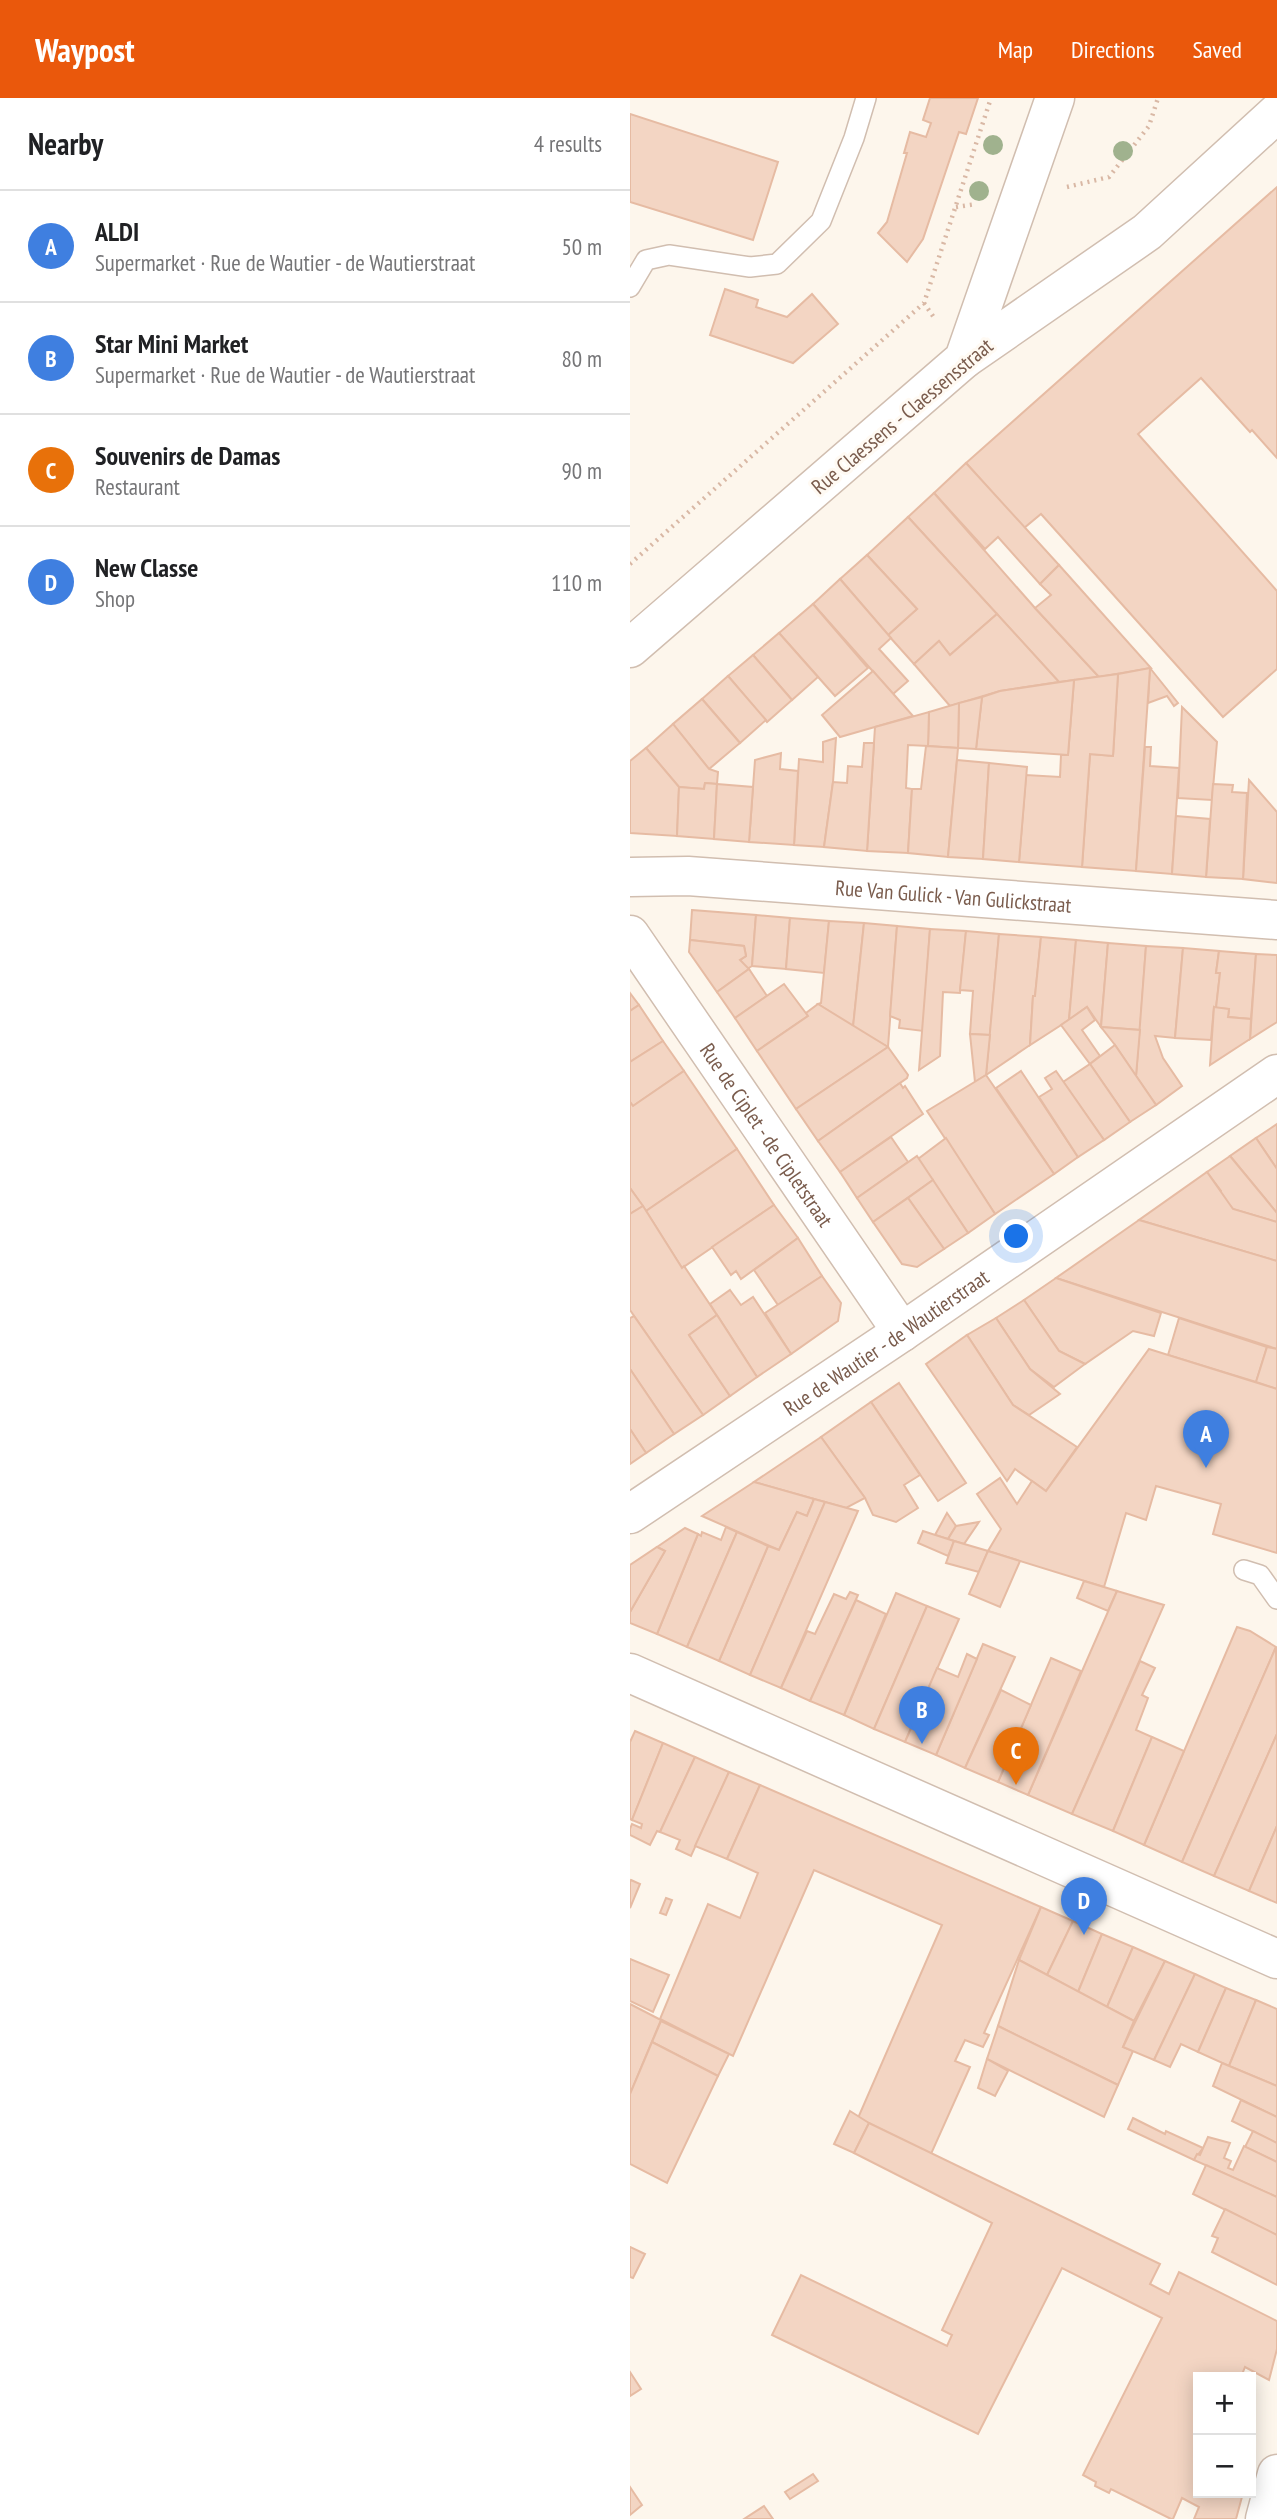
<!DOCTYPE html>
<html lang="en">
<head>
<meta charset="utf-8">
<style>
  body { margin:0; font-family:"PT Sans Narrow",sans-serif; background:#f2f2f2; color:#202124 }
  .controls { position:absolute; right:21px; bottom:21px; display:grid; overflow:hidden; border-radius:0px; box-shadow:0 4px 18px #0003 }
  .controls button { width:63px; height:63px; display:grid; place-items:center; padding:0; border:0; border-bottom:2px solid #e0e0e0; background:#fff; color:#202124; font:35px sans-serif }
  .you { position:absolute; left:387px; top:1139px; width:24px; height:24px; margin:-18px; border:5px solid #fff; border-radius:50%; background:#1a73e8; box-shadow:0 0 0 10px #1a73e833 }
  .badge { display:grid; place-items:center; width:46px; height:46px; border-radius:50%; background:#ea580c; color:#fff; font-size:23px; font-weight:700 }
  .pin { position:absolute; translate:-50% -58px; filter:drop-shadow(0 2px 4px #0008) }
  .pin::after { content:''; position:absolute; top:37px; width:24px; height:21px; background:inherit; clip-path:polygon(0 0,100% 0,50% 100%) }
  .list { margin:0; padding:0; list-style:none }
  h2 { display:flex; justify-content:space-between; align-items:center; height:91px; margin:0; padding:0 28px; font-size:30px }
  h2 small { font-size:23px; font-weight:400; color:#757577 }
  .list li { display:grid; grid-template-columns:46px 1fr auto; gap:21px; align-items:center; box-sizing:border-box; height:112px; padding:0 28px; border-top:2px solid #e0e0e0 }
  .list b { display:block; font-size:26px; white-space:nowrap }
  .list p { margin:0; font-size:23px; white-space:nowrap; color:#757577 }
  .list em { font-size:23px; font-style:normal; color:#757577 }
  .map { position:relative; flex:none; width:647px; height:2421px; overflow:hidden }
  header { display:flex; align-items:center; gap:42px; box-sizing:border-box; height:98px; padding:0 35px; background:#ea580c; color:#fff }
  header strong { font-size:33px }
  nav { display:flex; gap:38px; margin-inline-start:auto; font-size:24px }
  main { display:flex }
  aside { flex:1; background:#fff }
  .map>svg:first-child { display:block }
</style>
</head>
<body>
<header>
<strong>Waypost</strong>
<nav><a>Map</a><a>Directions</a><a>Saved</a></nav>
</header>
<main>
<aside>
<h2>Nearby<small>4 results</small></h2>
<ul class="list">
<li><span class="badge" style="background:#3f7fe0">A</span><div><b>ALDI</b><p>Supermarket · Rue de Wautier - de Wautierstraat</p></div><em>50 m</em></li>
<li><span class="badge" style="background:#3f7fe0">B</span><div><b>Star Mini Market</b><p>Supermarket · Rue de Wautier - de Wautierstraat</p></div><em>80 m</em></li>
<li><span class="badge" style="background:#e8710a">C</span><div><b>Souvenirs de Damas</b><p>Restaurant</p></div><em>90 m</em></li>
<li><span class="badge" style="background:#3f7fe0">D</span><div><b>New Classe</b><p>Shop</p></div><em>110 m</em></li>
</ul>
</aside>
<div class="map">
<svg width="647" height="2421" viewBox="0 0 647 2421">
  <rect width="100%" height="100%" fill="#fdf6ec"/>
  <g fill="#f3d5c3" stroke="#e6bba3" stroke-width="2">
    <polygon points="300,0 348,0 336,36 329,34 293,141 277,164 248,135 257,124 277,55 274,55 280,34 296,39 301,25 293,22"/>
    <polygon points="0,16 148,64 123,142 0,104"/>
    <polygon points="647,89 647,360 622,332 620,334 571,280 508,336 647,493 647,571 593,619 411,416 394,430 336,365"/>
    <polygon points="95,191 128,202 126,209 157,219 182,196 208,226 163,265 80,237"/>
    <polygon points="336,365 429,467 410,486 368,439 355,451 304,395"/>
    <polygon points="304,395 405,510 469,579 429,584 278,419"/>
    <polygon points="278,419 367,516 320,557 309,543 284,566 258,537 287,511 237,457"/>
    <polygon points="237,457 287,511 258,537 210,481"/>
    <polygon points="429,467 521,570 469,579 405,510 421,497 410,486"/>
    <polygon points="210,481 261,540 249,551 278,583 263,596 183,506"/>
    <polygon points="183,506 238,570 205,598 149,535"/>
    <polygon points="367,516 429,584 370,593 320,608 284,566 309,543 320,557"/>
    <polygon points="149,535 188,579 162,602 123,557"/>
    <polygon points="123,557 162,602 137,624 98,578"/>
    <polygon points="520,570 548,605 544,608 537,598 518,605"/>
    <polygon points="520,570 506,773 452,769 460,656 483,658 488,576"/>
    <polygon points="243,573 283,618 210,639 192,617"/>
    <polygon points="488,576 483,658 460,656 452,769 389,764 396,677 430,679 431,657 438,657 444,582"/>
    <polygon points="98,578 136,622 110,645 72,601"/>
    <polygon points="444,582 438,657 346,651 352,599 370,593"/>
    <polygon points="352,599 346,651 328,650 329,605"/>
    <polygon points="72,601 110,645 79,671 43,626"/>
    <polygon points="329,605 328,650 298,648 299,614"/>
    <polygon points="552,609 587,644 582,702 548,700"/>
    <polygon points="299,614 298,648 278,647 276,690 282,691 278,755 237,753 245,629"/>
    <polygon points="43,626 79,671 88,674 87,686 75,685 74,691 49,689 16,650"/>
    <polygon points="206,640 203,684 194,749 164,747 169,661 193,664 193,644"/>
    <polygon points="234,645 244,645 237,753 194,749 203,684 217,685 218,668 232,669"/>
    <polygon points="296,648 328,650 318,759 278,755 282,691 291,691"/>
    <polygon points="515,649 521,649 520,668 549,670 542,776 506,773"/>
    <polygon points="16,650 49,689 47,738 0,735 0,663"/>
    <polygon points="151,655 150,671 168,673 164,747 119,744 125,662"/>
    <polygon points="327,662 359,665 353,761 318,759"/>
    <polygon points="359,665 397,669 389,764 353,761"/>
    <polygon points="619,682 647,714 647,785 613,781"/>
    <polygon points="75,685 87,686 84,741 47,738 49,689 74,691"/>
    <polygon points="87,686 123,689 119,744 84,741"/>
    <polygon points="583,686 603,687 602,694 617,695 613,781 576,779"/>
    <polygon points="546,718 580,721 576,779 542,776"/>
    <polygon points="62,812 126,817 122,868 117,871 110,862 116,858 114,848 60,842"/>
    <polygon points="126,817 160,820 156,871 122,868"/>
    <polygon points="160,820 199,823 194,875 156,871"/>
    <polygon points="199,823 234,825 223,929 188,906 191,905"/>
    <polygon points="234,825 267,828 258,949 223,929"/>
    <polygon points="267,828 300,831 293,933 269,930 270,922 260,918"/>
    <polygon points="300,831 336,833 330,895 313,894 310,958 289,972"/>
    <polygon points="336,833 369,836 360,937 340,936 343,893 330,892"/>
    <polygon points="369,836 411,839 405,898 403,898 400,947 356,977"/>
    <polygon points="411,839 446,842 439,922 400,947 403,898 405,898"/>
    <polygon points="60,842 114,848 116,858 110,862 119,871 87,894 59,854"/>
    <polygon points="446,842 478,845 471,929 457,909 439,922"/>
    <polygon points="478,845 516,848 510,932 471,929"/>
    <polygon points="516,848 553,850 545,940 525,938 533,960 552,988 526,1007 506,978"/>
    <polygon points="553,850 589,853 586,875 590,875 586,910 584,909 581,942 545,940"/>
    <polygon points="589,853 626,856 621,921 598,919 599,911 586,910 590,875 586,875"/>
    <polygon points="626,856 647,857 647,924 620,941"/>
    <polygon points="119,871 137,898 105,920 87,894"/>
    <polygon points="154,886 178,918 127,953 105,920"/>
    <polygon points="0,895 9,907 0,913"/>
    <polygon points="188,906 258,949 166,1011 127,953 178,918 176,915"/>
    <polygon points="9,907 33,943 0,964 0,913"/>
    <polygon points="457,909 465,922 452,932 470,958 460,966 431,927"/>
    <polygon points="584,909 599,911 598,919 621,921 620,941 580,967"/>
    <polygon points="471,929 510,932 506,978 485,947"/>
    <polygon points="340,936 360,937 356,977 345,984"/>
    <polygon points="33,943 54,973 3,1008 0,1004 0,964"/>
    <polygon points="485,947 526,1007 500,1024 460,966"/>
    <polygon points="258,949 278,977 277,980 188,1043 166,1011"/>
    <polygon points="460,966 500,1024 474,1042 433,984"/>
    <polygon points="54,973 107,1051 16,1113 0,1090 0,1004 3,1008"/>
    <polygon points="391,973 448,1059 424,1076 366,990"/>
    <polygon points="426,973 474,1042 448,1059 409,999 422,991 415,980"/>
    <polygon points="356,977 424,1076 365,1116 297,1013"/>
    <polygon points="270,985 273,990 275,988 293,1016 210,1074 188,1043"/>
    <polygon points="647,1026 647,1071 626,1040"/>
    <polygon points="261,1039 278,1064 227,1100 210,1074"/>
    <polygon points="316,1040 365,1116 338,1135 288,1061"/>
    <polygon points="626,1040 647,1071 647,1115 600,1058"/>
    <polygon points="107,1051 144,1107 52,1170 16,1113"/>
    <polygon points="287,1058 303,1082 243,1124 227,1100"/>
    <polygon points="600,1058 647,1115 647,1124 603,1111 590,1096 591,1093 577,1074"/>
    <polygon points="577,1074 603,1111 647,1124 647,1163 509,1122"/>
    <polygon points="303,1082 338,1135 314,1151 278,1100"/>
    <polygon points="0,1090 13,1108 0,1116"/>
    <polygon points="278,1100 314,1151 287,1169 272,1166 243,1124"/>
    <polygon points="144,1107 168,1140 111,1181 106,1173 101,1177 82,1149"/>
    <polygon points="13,1108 52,1170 54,1168 87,1217 59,1237 100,1298 73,1317 0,1212 0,1116"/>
    <polygon points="509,1122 647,1163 647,1251 426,1180"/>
    <polygon points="168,1140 192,1178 148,1207 124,1172"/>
    <polygon points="192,1178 211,1205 208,1223 161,1256 135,1215"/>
    <polygon points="426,1180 531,1215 524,1238 503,1233 455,1266 429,1253 394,1202"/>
    <polygon points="100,1192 111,1207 123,1199 161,1256 127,1279 80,1206"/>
    <polygon points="394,1202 429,1253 455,1266 424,1289 400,1271 366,1220"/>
    <polygon points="87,1217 127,1279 100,1298 59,1237"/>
    <polygon points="4,1218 73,1317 44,1336 0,1271 0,1220"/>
    <polygon points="366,1220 400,1271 430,1296 399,1317 383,1307 337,1237"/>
    <polygon points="549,1220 637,1249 626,1284 538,1257"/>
    <polygon points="337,1237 383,1307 447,1349 416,1393 385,1371 377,1383 296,1266"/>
    <polygon points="637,1249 647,1251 647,1291 626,1284"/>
    <polygon points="519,1251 647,1291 647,1455 583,1436 591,1406 526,1388 516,1422 496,1415 474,1489 358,1453 371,1431 347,1396 370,1380 387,1406 402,1383 416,1393"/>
    <polygon points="0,1271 44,1336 16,1355 0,1331"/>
    <polygon points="269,1285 336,1385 308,1403 241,1304"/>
    <polygon points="241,1304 290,1377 274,1387 288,1410 266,1424 243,1417 235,1400 191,1339"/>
    <polygon points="0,1331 16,1355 0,1366"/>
    <polygon points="191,1339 235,1400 216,1410 124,1384"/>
    <polygon points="124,1384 184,1401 177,1418 167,1414 149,1452 72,1418"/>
    <polygon points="184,1401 195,1404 120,1577 89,1563 138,1448 149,1452 167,1414 177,1418"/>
    <polygon points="195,1404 228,1413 151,1590 120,1577"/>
    <polygon points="317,1415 326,1428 318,1441 305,1437"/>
    <polygon points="349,1424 334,1446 318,1441 326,1428"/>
    <polygon points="96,1429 107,1434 57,1549 27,1536 68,1436 71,1438 72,1434 91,1442"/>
    <polygon points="55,1430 68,1436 27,1536 0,1525 0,1514 35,1453 27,1449"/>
    <polygon points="293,1433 324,1443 318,1458 288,1445"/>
    <polygon points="107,1434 138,1448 89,1563 57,1549"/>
    <polygon points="324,1443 358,1453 349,1474 316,1465"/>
    <polygon points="27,1449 35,1453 0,1514 0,1467"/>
    <polygon points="358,1453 390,1463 370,1509 339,1496"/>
    <polygon points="454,1483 487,1493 478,1513 447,1500"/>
    <polygon points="487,1493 534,1507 442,1716 398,1697"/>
    <polygon points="220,1494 228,1497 180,1603 151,1590 177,1533 185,1536 204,1496 216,1501"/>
    <polygon points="266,1495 297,1508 244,1631 214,1617"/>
    <polygon points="226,1502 256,1516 214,1617 180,1603"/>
    <polygon points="297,1508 329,1521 275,1644 244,1631"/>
    <polygon points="607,1529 620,1533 646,1549 552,1764 514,1747"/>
    <polygon points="353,1546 385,1559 335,1670 306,1657"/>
    <polygon points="646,1549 647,1636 584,1778 552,1764"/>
    <polygon points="337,1556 347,1561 306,1657 275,1644 307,1570 328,1579"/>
    <polygon points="421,1560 451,1573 398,1697 368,1684"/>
    <polygon points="510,1563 525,1570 512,1597 518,1600 506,1632 522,1639 483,1733 442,1716"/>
    <polygon points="371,1592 401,1607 368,1684 335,1670"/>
    <polygon points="5,1633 33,1645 2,1722 0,1721 0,1644"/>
    <polygon points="647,1636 647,1728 619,1793 584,1778"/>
    <polygon points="522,1639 554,1653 514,1747 483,1733"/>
    <polygon points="33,1645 65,1659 30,1734 27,1733 20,1747 0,1737 0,1731 2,1726 11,1730 12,1726 2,1722"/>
    <polygon points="65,1659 99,1674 61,1758 46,1751 50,1742 30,1734"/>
    <polygon points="99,1674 130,1687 97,1761 65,1748"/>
    <polygon points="130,1687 411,1809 354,1935 359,1937 353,1949 335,1942 325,1963 340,1969 301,2056 228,2020 312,1827 184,1772 103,1958 30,1921 78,1806 110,1820 128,1775 97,1761"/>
    <polygon points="647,1728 647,1805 619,1793"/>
    <polygon points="1,1782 10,1786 0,1810 0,1784"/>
    <polygon points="36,1800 42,1802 36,1817 30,1815"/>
    <polygon points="411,1809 443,1823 417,1877 389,1862"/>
    <polygon points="443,1823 472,1836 448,1894 417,1877"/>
    <polygon points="472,1836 503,1849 477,1909 448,1894"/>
    <polygon points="503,1849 535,1863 504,1923 477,1909"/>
    <polygon points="0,1861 39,1877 23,1914 0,1903"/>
    <polygon points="389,1862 504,1923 493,1949 503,1953 488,1987 368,1928"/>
    <polygon points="535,1863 565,1876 524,1962 493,1949"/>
    <polygon points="565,1876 596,1890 568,1954 551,1946 540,1969 524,1962"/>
    <polygon points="596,1890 626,1902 599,1968 568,1954"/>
    <polygon points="626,1902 647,1911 647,1988 599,1968"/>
    <polygon points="0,1906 31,1922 0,1996"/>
    <polygon points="31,1923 99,1956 88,1978 22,1944"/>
    <polygon points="368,1928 488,1987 474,2019 357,1961"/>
    <polygon points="22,1944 88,1978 37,2085 0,2066 0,1996"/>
    <polygon points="357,1961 378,1973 365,1998 348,1990"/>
    <polygon points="592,1965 647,1988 647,2019 583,1988"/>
    <polygon points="611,2002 647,2019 647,2045 602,2023"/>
    <polygon points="220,2013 239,2025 224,2055 204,2046"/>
    <polygon points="503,2020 535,2036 536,2033 573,2050 564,2062 498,2031"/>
    <polygon points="239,2025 530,2166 520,2186 539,2196 549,2174 647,2223 647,2251 639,2282 615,2269 611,2279 568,2279 568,2395 613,2395 606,2421 564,2421 569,2409 552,2400 543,2421 541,2421 481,2391 479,2395 465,2388 466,2384 453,2377 532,2220 432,2170 348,2336 142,2237 171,2177 317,2248 322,2237 312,2232 362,2125 224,2055"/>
    <polygon points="623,2033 647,2045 647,2064 615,2049"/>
    <polygon points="578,2039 600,2045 594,2060 601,2063 598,2070 603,2072 614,2048 647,2064 647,2099 564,2062 567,2056 570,2057"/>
    <polygon points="576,2067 647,2099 647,2137 563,2096"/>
    <polygon points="595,2111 647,2137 647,2187 582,2154 588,2140 582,2138"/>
    <polygon points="0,2149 15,2156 3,2180 0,2179"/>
    <polygon points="0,2274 11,2291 0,2298"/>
    <polygon points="183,2376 188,2383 160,2401 155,2394"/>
    <polygon points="0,2389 12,2407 0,2417"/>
    <polygon points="134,2408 143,2421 114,2421"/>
  </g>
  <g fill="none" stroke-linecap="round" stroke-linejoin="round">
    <g stroke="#d1beb0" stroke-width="22">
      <g id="service">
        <polyline points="0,189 16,162 39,157 120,169 147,166 191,123 224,40 236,0"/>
        <polyline points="614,1472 630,1477 647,1501"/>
      </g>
    </g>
    <g stroke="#d1beb0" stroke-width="41">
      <g id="minor">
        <polyline points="334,261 517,134 647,15"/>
        <path id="s1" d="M0 779 58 778 647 822"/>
        <path id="s2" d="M0 837 272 1234"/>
        <path id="s3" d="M0 1416 272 1234 647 976"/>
        <polyline points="635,2421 647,2376"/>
      </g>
    </g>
    <g stroke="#d1beb0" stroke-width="41">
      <g id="tertiary">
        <polyline points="0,550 334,261 425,0"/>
        <polyline points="0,1575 647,1861"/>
      </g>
    </g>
    <g stroke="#d9b8a5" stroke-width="4.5" stroke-dasharray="2 5" stroke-linecap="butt">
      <polyline points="437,89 479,79 519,28 528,0"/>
      <polyline points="326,109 346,106"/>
      <polyline points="294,205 305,221"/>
      <polyline points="0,466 294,205 361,0"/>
    </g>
    <use href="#service" stroke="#fff" stroke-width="19"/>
    <use href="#minor" stroke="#fff" stroke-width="38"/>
    <use href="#tertiary" stroke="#fff" stroke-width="38"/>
  </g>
  <g fill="#a0b28e">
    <circle cx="363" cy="47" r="10"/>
    <circle cx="493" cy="53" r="10"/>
    <circle cx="349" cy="93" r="10"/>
  </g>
  <g text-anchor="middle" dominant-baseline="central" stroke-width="6" stroke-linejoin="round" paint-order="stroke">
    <g font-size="21" fill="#7a5c4d" stroke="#fffaf3">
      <text transform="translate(272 318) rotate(-40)">Rue Claessens - Claessensstraat</text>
      <text stroke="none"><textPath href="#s1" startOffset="324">Rue Van Gulick - Van Gulickstraat</textPath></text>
      <text stroke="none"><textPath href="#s2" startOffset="242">Rue de Ciplet - de Cipletstraat</textPath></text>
      <text stroke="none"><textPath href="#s3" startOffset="308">Rue de Wautier - de Wautierstraat</textPath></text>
    </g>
  </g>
</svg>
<div class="controls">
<button>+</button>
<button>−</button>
</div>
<div class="you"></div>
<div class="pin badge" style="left:576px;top:1370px;background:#3f7fe0">A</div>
<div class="pin badge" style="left:292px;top:1646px;background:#3f7fe0">B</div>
<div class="pin badge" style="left:386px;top:1687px;background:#e8710a">C</div>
<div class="pin badge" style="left:454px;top:1837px;background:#3f7fe0">D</div>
</div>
</main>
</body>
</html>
